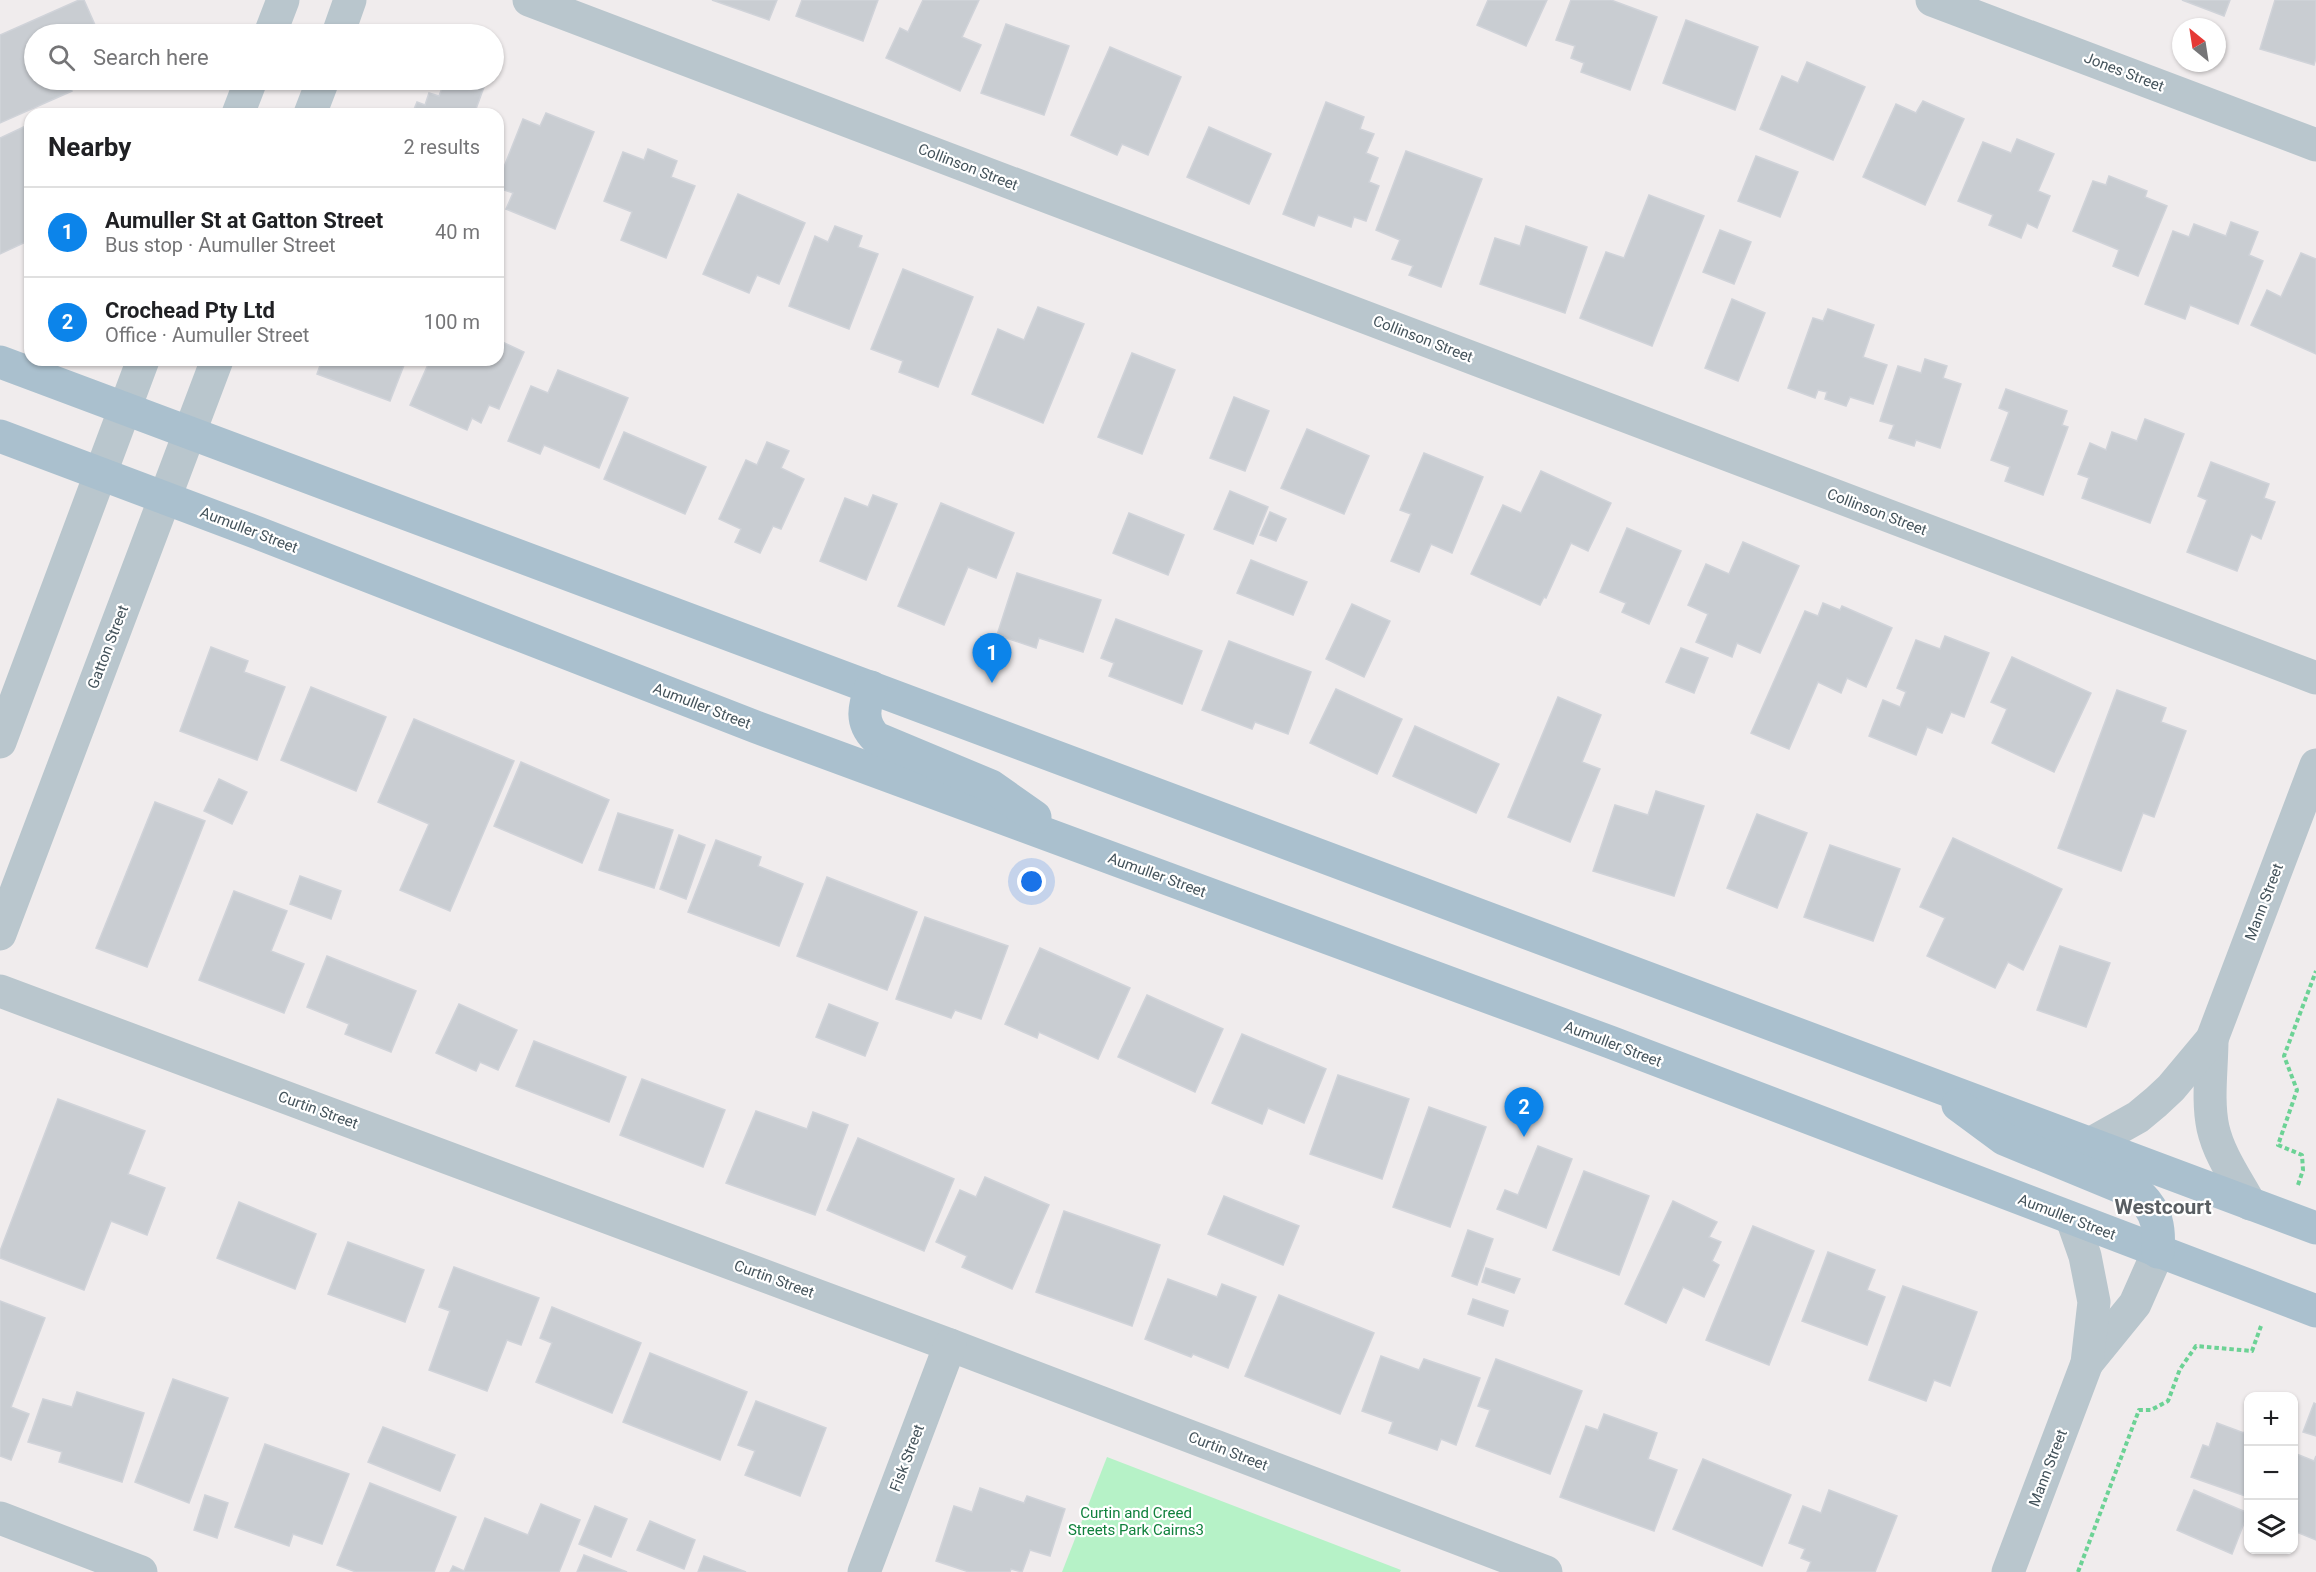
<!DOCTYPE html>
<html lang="en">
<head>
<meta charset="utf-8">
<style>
  body { margin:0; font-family:Roboto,sans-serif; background:#f6f6f6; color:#202124 }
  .controls { position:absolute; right:18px; bottom:18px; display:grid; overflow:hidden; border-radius:12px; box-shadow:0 2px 4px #0004 }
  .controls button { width:54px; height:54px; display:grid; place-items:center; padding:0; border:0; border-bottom:2px solid #e0e0e0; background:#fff; color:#202124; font:30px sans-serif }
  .compass { position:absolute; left:2172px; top:18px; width:54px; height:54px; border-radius:50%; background:#fff; box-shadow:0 2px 4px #0004; rotate:330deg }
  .you { position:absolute; left:1032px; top:882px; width:21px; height:21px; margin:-15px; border:4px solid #fff; border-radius:50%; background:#1a73e8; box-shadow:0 0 0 9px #1a73e833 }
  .badge { display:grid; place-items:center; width:39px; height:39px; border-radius:50%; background:#0c84ea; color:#fff; font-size:20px; font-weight:700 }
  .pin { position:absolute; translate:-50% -50px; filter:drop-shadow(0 2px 3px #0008) }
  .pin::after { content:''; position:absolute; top:32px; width:21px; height:18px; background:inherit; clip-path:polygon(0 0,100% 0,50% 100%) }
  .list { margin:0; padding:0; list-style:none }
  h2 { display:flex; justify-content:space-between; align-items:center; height:78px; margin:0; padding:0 24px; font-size:26px }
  h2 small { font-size:20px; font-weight:400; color:#757577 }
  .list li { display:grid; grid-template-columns:39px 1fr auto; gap:18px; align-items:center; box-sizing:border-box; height:90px; padding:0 24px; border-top:2px solid #e0e0e0 }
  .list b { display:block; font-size:22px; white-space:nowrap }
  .list p { margin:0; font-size:20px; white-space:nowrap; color:#757577 }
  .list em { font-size:20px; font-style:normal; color:#757577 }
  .icon { flex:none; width:33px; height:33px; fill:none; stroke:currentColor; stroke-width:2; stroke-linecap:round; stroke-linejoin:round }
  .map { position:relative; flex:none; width:2316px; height:1572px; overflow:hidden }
  .search { position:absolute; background:#fff; box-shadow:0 2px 4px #0004; left:24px; top:24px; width:480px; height:66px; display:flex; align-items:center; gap:15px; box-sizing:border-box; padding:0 21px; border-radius:33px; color:#757577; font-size:22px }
  .panel { position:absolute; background:#fff; box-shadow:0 2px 4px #0004; left:24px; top:108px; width:480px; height:258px; border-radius:18px }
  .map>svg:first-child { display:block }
</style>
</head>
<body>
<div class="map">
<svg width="2316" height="1572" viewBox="0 0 2316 1572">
  <rect width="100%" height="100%" fill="#f0eced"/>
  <polygon fill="#b6f2c7" points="1107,1457 1401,1570 1400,1572 1062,1572"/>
  <g fill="#c9cdd2" stroke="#d0d3d9" stroke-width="1.5">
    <polygon points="79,0 84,0 99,34 34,34 34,80 67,80 72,91 0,123 0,35"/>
    <polygon points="712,0 777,0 769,20"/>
    <polygon points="802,0 878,0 863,41 796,16"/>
    <polygon points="923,0 979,0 962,37 981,45 960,91 886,58 900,28 908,32"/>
    <polygon points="1488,0 1547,0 1526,46 1477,25"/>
    <polygon points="1571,0 1611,0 1657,17 1630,90 1581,72 1584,63 1571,58 1575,46 1556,40"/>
    <polygon points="2182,0 2230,0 2224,16"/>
    <polygon points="2275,0 2316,0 2316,58 2314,65 2260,49"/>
    <polygon points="1686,20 1758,47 1735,110 1663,83"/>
    <polygon points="1006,24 1069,46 1044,115 981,93"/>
    <polygon points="1110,47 1181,77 1148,155 1122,144 1117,155 1071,135"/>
    <polygon points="1807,62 1865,87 1833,160 1760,129 1782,76 1798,83"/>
    <polygon points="445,80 463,80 484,87 476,109 491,114 412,114 417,102 425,105 429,93 439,96"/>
    <polygon points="1923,101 1964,119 1925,205 1863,177 1896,104 1916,113"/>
    <polygon points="1326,102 1364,117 1360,129 1374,134 1366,153 1378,158 1369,182 1379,186 1366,221 1354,217 1351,227 1318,215 1314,226 1283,214"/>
    <polygon points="546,113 594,132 555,229 506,209 513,193 498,188 498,182 523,119 540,126"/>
    <polygon points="30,124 30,240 0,254 0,138"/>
    <polygon points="1209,127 1271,154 1249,204 1187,177"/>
    <polygon points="2017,139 2054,154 2038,191 2050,196 2037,228 2027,223 2021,238 1989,225 1993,215 1958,201 1983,142 2011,153"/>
    <polygon points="648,149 677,161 671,177 695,186 666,258 621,240 632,212 604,201 623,152 644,160"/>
    <polygon points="1406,151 1482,179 1441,287 1409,275 1413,266 1392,259 1400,240 1376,230"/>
    <polygon points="1756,156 1798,172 1780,217 1738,201"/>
    <polygon points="2109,176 2147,191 2145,197 2167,206 2138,276 2113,266 2119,250 2073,231 2093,181 2106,185"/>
    <polygon points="738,194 805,223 779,284 757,275 749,293 703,274"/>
    <polygon points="1649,195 1704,216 1652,346 1580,318 1606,252 1624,258"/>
    <polygon points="2231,222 2258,232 2249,255 2263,261 2238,324 2190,305 2185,319 2145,304 2173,231 2189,237 2194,224 2226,236"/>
    <polygon points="835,226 862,236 858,247 878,254 849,329 789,306 815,236 828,242"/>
    <polygon points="1526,226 1587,247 1565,313 1480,284 1495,238 1520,246"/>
    <polygon points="1720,230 1751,242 1734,284 1703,272"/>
    <polygon points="2301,253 2316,259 2316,354 2251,325 2267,290 2281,297"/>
    <polygon points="903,269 973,297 938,387 899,372 903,361 871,349"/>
    <polygon points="1732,299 1765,313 1738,381 1705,368"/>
    <polygon points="1038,307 1084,324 1043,423 972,394 998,329 1024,340"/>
    <polygon points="1828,309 1874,325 1863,357 1887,365 1873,404 1850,397 1846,406 1825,399 1827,392 1818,390 1815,398 1788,388 1813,318 1823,321"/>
    <polygon points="498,340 524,352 499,409 489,405 481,423 472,418 467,430 410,405 430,360 450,362 450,360 498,360"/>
    <polygon points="1132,353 1175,370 1142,454 1098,437"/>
    <polygon points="1925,359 1947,366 1943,378 1961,384 1940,448 1916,440 1914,446 1889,438 1894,425 1880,421 1898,366 1921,373"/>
    <polygon points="322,360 406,360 390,401 317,374"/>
    <polygon points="558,370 628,398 599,468 544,445 540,454 508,441 531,386 548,393"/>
    <polygon points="2006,389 2067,411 2062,425 2068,427 2043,495 2005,481 2010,467 1991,460 2009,412 1999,408"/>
    <polygon points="1234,397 1269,411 1245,471 1210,458"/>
    <polygon points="2145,419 2184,434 2150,523 2082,498 2089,478 2078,474 2090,443 2106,450 2112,432 2137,441"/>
    <polygon points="1307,429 1369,456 1344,514 1281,488"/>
    <polygon points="624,432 706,467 685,514 604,479"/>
    <polygon points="767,442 789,451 781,468 804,479 781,529 773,526 760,553 735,542 741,529 719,519 746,460 757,465"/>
    <polygon points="1424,453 1483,477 1452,553 1431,544 1419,572 1391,561 1411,514 1400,510"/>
    <polygon points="2211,462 2269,484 2264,498 2275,502 2261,539 2251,534 2237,571 2187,552 2207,500 2198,496"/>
    <polygon points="1541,471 1611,503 1588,551 1571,543 1546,598 1544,597 1540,605 1471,574 1503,505 1521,513"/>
    <polygon points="1230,491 1268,507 1253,544 1214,529"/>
    <polygon points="873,495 897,504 866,580 820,561 845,498 868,507"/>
    <polygon points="941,503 1014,533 996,578 968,567 944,625 898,606"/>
    <polygon points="1270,512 1286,519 1276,541 1260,535"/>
    <polygon points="1129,513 1184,535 1168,575 1113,553"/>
    <polygon points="1627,528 1681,551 1649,624 1622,612 1626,603 1600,592"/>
    <polygon points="1743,542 1799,566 1760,653 1737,643 1732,657 1696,642 1708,614 1688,605 1706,564 1729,574"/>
    <polygon points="1251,560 1307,582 1293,615 1237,593"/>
    <polygon points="1017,573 1101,600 1083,652 1039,638 1036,648 997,635"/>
    <polygon points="1823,603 1840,610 1842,606 1892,628 1866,687 1847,678 1841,693 1818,682 1789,749 1751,733 1805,611 1818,616"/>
    <polygon points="1352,604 1390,621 1364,677 1326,659"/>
    <polygon points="1116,619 1202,651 1182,704 1109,676 1114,663 1101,658"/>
    <polygon points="1945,636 1989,653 1964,717 1951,712 1942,733 1927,727 1916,755 1869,736 1883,700 1900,707 1906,692 1897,688 1916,640 1940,649"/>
    <polygon points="1229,641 1311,672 1288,734 1255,722 1252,729 1202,710"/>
    <polygon points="211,647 248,661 244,672 285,687 257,760 180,731"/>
    <polygon points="1681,648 1708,658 1694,693 1666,682"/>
    <polygon points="2012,657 2091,693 2054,772 1992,743 2007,709 1991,702"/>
    <polygon points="311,687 386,717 356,791 281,760"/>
    <polygon points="1336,689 1402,719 1377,774 1310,743"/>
    <polygon points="2117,690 2166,708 2161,722 2186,731 2154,817 2143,813 2121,871 2058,848"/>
    <polygon points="1558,697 1601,715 1582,762 1600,769 1570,842 1508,817"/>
    <polygon points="414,719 514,761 450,911 400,890 429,824 378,802"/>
    <polygon points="1415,726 1499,764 1476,813 1393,776"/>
    <polygon points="521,762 609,800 582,863 494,826"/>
    <polygon points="219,779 247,792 232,824 204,811"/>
    <polygon points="1656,791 1704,806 1674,896 1593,871 1615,805 1648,815"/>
    <polygon points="155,802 205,821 147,967 96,948"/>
    <polygon points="618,813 673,830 654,888 599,870"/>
    <polygon points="1757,814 1807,833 1777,908 1727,888"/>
    <polygon points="679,835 705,845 686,899 660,889"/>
    <polygon points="1953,838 2062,889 2023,970 2008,962 1995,988 1927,956 1945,918 1920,907"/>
    <polygon points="716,840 761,857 758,866 803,884 779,946 688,912"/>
    <polygon points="1830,845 1900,869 1873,941 1804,917"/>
    <polygon points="300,876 341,891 331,919 290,904"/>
    <polygon points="827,877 917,912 887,990 797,956"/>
    <polygon points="234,891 287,911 271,951 304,964 284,1013 199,980"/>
    <polygon points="925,917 1008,946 981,1019 955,1010 951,1018 896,999"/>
    <polygon points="2060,946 2110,963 2086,1027 2037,1010"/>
    <polygon points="1040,948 1130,988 1098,1059 1039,1032 1037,1038 1005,1024"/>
    <polygon points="327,956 416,991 391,1052 345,1034 349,1024 307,1007"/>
    <polygon points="1147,995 1223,1029 1195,1092 1118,1057"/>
    <polygon points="459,1004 517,1030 498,1070 480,1062 476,1071 436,1053"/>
    <polygon points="829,1004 878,1023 865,1056 816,1037"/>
    <polygon points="1242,1034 1326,1069 1304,1123 1268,1108 1262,1124 1212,1103"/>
    <polygon points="534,1041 626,1077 609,1122 516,1086"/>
    <polygon points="1338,1075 1409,1099 1382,1179 1310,1154"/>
    <polygon points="642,1079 725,1110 703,1167 620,1135"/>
    <polygon points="58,1099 145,1131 128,1174 165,1188 147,1235 111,1221 84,1290 0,1258 0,1251"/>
    <polygon points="1429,1107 1486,1127 1450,1227 1393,1207"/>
    <polygon points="756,1111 807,1129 813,1112 848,1125 815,1215 726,1183"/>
    <polygon points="858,1138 954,1179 924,1251 827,1210"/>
    <polygon points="1538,1146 1572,1159 1546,1228 1497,1209 1505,1190 1518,1195"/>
    <polygon points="1584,1171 1649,1196 1619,1275 1553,1250"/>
    <polygon points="985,1177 1049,1205 1012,1289 962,1267 967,1256 936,1242 960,1190 976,1197"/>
    <polygon points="1224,1196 1299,1226 1283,1265 1208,1234"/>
    <polygon points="1673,1201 1717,1222 1709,1237 1721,1242 1712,1261 1719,1265 1704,1297 1683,1287 1666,1323 1625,1304"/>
    <polygon points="239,1202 316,1234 295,1289 217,1258"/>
    <polygon points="1064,1211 1160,1245 1132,1326 1036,1292"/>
    <polygon points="1753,1226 1814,1251 1769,1365 1706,1340"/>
    <polygon points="1468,1230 1493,1239 1477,1285 1452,1276"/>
    <polygon points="348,1242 424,1270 405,1322 328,1294"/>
    <polygon points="1828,1252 1875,1270 1867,1290 1885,1297 1867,1345 1802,1321"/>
    <polygon points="454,1267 539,1298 521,1345 507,1340 487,1391 429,1370 450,1311 439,1307"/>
    <polygon points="1486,1268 1520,1279 1514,1293 1482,1282"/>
    <polygon points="1168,1279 1217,1297 1222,1284 1256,1297 1228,1368 1193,1354 1191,1357 1145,1339"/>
    <polygon points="1903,1286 1977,1312 1950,1386 1934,1380 1926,1401 1869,1380"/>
    <polygon points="1279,1295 1374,1333 1340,1414 1245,1376"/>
    <polygon points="1473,1299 1508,1311 1503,1326 1468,1314"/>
    <polygon points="0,1301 45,1318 11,1407 29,1414 11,1460 0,1456"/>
    <polygon points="552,1307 641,1343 612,1413 536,1382 552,1343 540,1338"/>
    <polygon points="650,1353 747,1392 720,1460 623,1422"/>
    <polygon points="1381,1356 1419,1370 1424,1359 1480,1378 1456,1445 1441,1439 1437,1450 1389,1433 1393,1422 1362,1411"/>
    <polygon points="1496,1359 1582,1391 1550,1474 1476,1446 1490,1410 1478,1406"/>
    <polygon points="173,1379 228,1398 189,1503 135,1482"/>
    <polygon points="77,1392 144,1413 122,1482 59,1462 62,1452 28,1442 43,1399 72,1407"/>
    <polygon points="756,1401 826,1428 800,1496 745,1475 755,1451 738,1445"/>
    <polygon points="2314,1403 2316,1404 2316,1436 2303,1432"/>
    <polygon points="1604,1414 1657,1433 1648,1459 1677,1470 1654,1531 1560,1497 1586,1426 1598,1430"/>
    <polygon points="2248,1421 2248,1497 2191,1477 2203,1445 2209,1447 2217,1423 2244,1433"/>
    <polygon points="383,1427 455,1455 440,1491 368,1462"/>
    <polygon points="265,1444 349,1474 322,1544 293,1534 289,1546 235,1527"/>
    <polygon points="2294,1453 2314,1461 2316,1456 2316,1540 2294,1531 2294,1510 2298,1500 2294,1498"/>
    <polygon points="1703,1459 1791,1495 1762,1566 1673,1529"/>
    <polygon points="370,1483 456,1517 434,1572 356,1572 337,1565"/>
    <polygon points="980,1488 1024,1503 1027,1496 1065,1509 1050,1556 1030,1550 1022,1572 1011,1569 1010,1572 969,1572 936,1561 954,1506 972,1512"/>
    <polygon points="1829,1490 1897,1516 1875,1572 1807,1572 1811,1562 1801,1558 1805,1549 1789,1543 1803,1506 1821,1513"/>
    <polygon points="2194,1490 2248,1513 2232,1554 2177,1530"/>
    <polygon points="205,1495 228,1503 217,1538 194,1530"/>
    <polygon points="541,1504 580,1520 559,1572 450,1572 453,1566 464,1571 485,1518 528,1535"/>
    <polygon points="595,1506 627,1519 611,1557 579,1544"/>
    <polygon points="650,1521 695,1540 684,1569 637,1550"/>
    <polygon points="584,1555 627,1572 577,1572"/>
    <polygon points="704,1556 746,1572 698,1572"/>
  </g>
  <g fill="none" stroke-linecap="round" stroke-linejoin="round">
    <g stroke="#6cd295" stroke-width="4" stroke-dasharray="4.5 3" stroke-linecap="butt">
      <polyline points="2298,1185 2303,1170 2302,1155 2278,1145 2297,1090 2284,1056 2316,971"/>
      <polyline points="2078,1572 2139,1410 2151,1410 2168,1401 2180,1369 2196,1346 2252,1351 2261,1326"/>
    </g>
    <g stroke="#b9c6cd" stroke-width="33">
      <polyline points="529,0 2316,678"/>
      <polyline points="1932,0 2316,145"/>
      <polyline points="270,34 283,0"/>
      <polyline points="338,34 350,0"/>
      <polyline points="238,114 251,80"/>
      <polyline points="310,114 323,80"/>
      <polyline points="0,742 143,360"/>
      <polyline points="0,934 217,360"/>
      <polyline points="0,991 950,1345 1546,1572"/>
      <path d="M2212 1039C2212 1068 2207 1100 2213 1128 2219 1155 2237 1180 2250 1204"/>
      <polyline points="2090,1144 2138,1117 2156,1102 2171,1088 2212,1039 2316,765"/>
      <polyline points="2087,1363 2135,1304 2158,1252"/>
      <polyline points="0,1518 141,1572"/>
      <polyline points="864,1572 950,1345"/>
      <polyline points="2008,1572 2087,1363 2094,1302 2085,1256 2072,1219"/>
    </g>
    <g stroke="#aac0ce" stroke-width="33">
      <polyline points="0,362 2316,1228"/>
      <polyline points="0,436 258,533 756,727 1610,1042 2316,1311"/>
      <path d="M871 687C864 707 860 722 876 738L991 786 1035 817"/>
      <path d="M1958 1105 2004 1139 2140 1195C2157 1212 2160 1228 2158 1252"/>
    </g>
  </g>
  <g text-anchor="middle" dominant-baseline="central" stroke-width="4.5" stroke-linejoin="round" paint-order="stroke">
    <g font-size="15" fill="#44535b" stroke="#fff">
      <text transform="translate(2124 72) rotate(21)">Jones Street</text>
      <text transform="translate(968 167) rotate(21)">Collinson Street</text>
      <text transform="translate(1423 339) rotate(21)">Collinson Street</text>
      <text transform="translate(1877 512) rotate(21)">Collinson Street</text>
      <text transform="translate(249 530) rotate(21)">Aumuller Street</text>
      <text transform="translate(108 647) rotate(-69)">Gatton Street</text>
      <text transform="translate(702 706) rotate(21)">Aumuller Street</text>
      <text transform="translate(1157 875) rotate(20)">Aumuller Street</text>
      <text transform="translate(2264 902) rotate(-69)">Mann Street</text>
      <text transform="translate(1613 1044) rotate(21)">Aumuller Street</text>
      <text transform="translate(318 1110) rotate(20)">Curtin Street</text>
      <text transform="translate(2067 1217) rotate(21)">Aumuller Street</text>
      <text transform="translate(774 1279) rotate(20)">Curtin Street</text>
      <text transform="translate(1228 1451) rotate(21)">Curtin Street</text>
      <text transform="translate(907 1458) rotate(-69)">Fisk Street</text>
      <text transform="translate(2048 1468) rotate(-69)">Mann Street</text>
    </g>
    <g font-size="15" fill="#10813c" stroke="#fff">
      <text x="1136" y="1513">Curtin and Creed<tspan x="1136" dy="17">Streets Park Cairns3</tspan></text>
    </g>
    <g font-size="21" font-weight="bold" fill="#595e62" stroke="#fff">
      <text x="2163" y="1207">Westcourt</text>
    </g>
  </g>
</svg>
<div class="controls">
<button>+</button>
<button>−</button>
<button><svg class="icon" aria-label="layers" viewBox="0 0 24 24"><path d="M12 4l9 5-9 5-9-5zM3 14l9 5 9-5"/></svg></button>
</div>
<svg class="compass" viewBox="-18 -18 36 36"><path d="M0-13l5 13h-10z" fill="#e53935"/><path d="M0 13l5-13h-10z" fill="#757577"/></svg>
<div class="you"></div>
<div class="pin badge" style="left:992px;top:683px">1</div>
<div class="pin badge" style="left:1524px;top:1137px">2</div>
<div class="search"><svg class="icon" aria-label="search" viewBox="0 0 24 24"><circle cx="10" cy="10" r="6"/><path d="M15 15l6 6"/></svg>Search here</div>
<section class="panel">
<h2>Nearby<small>2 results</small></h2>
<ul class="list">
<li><span class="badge">1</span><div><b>Aumuller St at Gatton Street</b><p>Bus stop · Aumuller Street</p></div><em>40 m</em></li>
<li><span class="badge">2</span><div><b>Crochead Pty Ltd</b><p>Office · Aumuller Street</p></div><em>100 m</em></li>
</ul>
</section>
</div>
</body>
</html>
